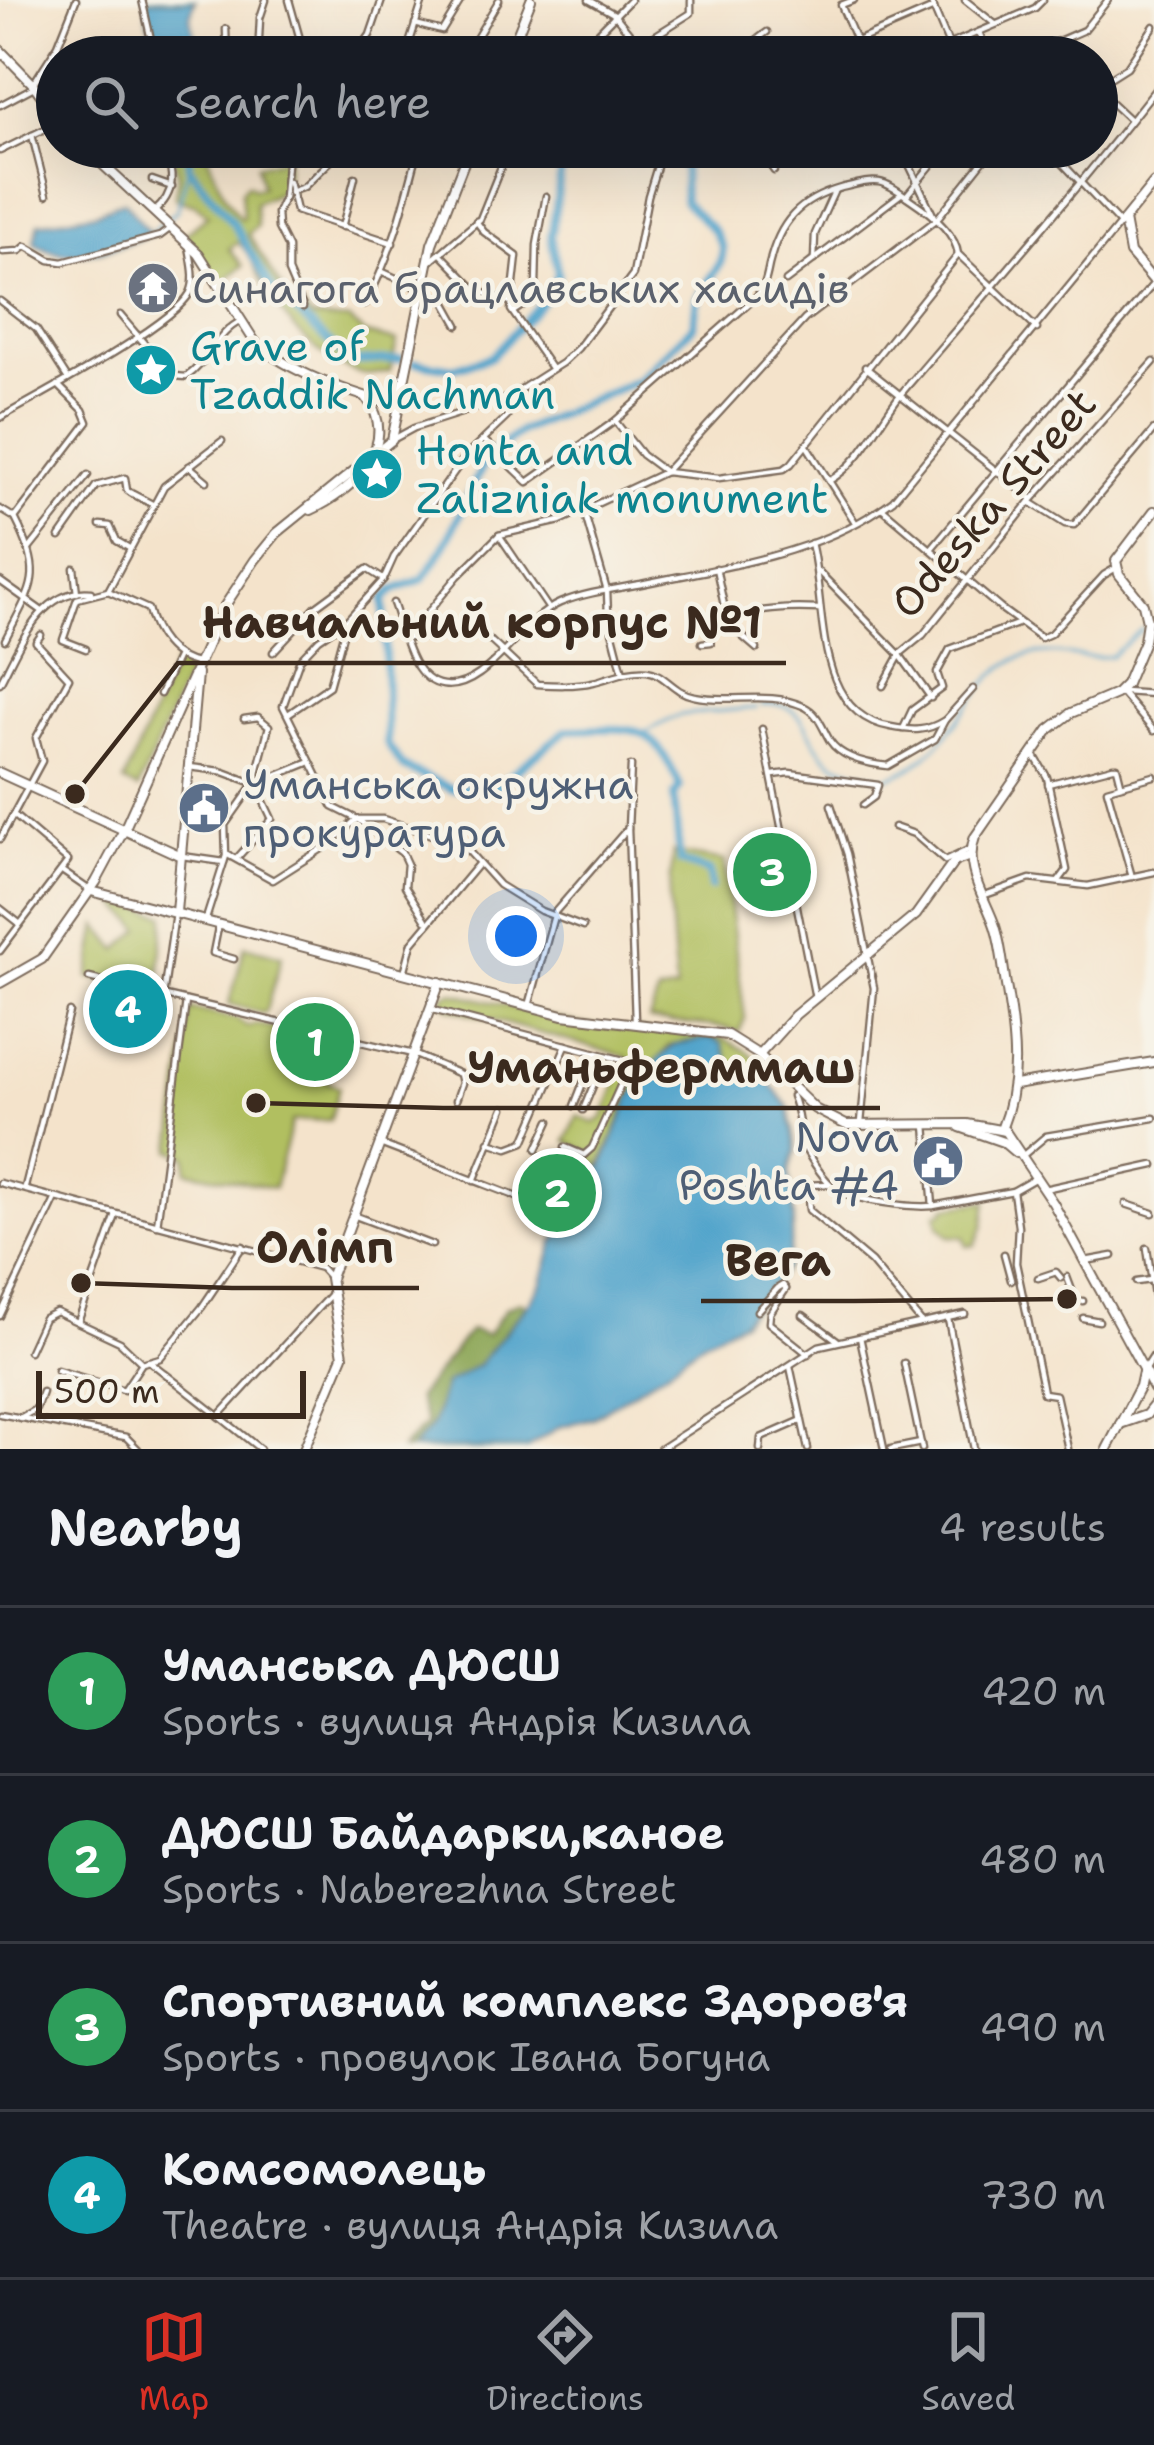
<!DOCTYPE html>
<html lang="en">
<head>
<meta charset="utf-8">
<style>
  body { margin:0; font-family:"Shantell Sans",sans-serif; background:#242831; color:#f1f3f6 }
  .scale { position:absolute; left:36px; bottom:30px; width:270px; box-sizing:border-box; padding-left:12px; border:6px solid #3b2a1e; border-top:0; font-size:33px; line-height:42px; white-space:nowrap; color:#3b2a1e; -webkit-text-stroke:9px #f7f3e8; paint-order:stroke }
  .you { position:absolute; left:516px; top:936px; width:42px; height:42px; margin:-30px; border:9px solid #fff; border-radius:50%; background:#1a73e8; box-shadow:0 0 0 18px #1a73e833 }
  .badge { display:grid; place-items:center; width:78px; height:78px; border-radius:50%; background:#d93025; color:#fff; font-size:39px; font-weight:700 }
  .pin { position:absolute; translate:-50% -50%; border:6px solid #fff; box-shadow:0 3px 12px #0006 }
  .list { margin:0; padding:0; list-style:none }
  h2 { display:flex; justify-content:space-between; align-items:center; height:156px; margin:0; padding:0 48px; font-size:51px }
  h2 small { font-size:39px; font-weight:400; color:#9ea1a6 }
  .list li { display:grid; grid-template-columns:78px 1fr auto; gap:36px; align-items:center; box-sizing:border-box; height:168px; padding:0 48px; border-top:3px solid #363941 }
  .list b { display:block; font-size:45px; white-space:nowrap }
  .list p { margin:0; font-size:39px; white-space:nowrap; color:#9ea1a6 }
  .list em { font-size:39px; font-style:normal; color:#9ea1a6 }
  .icon { flex:none; width:66px; height:66px; fill:none; stroke:currentColor; stroke-width:2; stroke-linecap:round; stroke-linejoin:round }
  .map { position:relative; flex:none; width:1154px; height:1449px; overflow:hidden }
  .search { position:absolute; background:#171b24; box-shadow:0 12px 48px #0002; left:36px; right:36px; top:36px; height:132px; display:flex; align-items:center; gap:30px; box-sizing:border-box; padding:0 42px; border-radius:66px; color:#9ea1a6; font-size:45px }
  .sheet { height:828px; background:#171b24 }
  nav { display:flex; justify-content:space-around; align-items:center; box-sizing:border-box; height:168px; border-top:3px solid #363941; background:#171b24; font-size:33px; color:#9ea1a6 }
  nav a { display:grid; justify-items:center; gap:6px }
  nav .on { color:#d93025 }
  .map>svg:first-child { display:block }
</style>
</head>
<body>
<div class="map">
<svg width="1154" height="1449" viewBox="0 0 1154 1449">
  <rect width="100%" height="100%" fill="#f7f3e8"/>
  <filter id="ink" filterUnits="userSpaceOnUse"><feTurbulence type="fractalNoise" baseFrequency=".00833" numOctaves="2"/><feDisplacementMap in="SourceGraphic" scale="24" xChannelSelector="R" yChannelSelector="G"/><feConvolveMatrix kernelMatrix="1 2 1 2 8 2 1 2 1" color-interpolation-filters="sRGB"/></filter>
  <filter id="wash" filterUnits="userSpaceOnUse"><feTurbulence type="fractalNoise" baseFrequency=".004" numOctaves="4" result="noise"/><feDisplacementMap in="SourceGraphic" scale="48" xChannelSelector="R" yChannelSelector="G"/><feGaussianBlur stdDeviation="2.7" result="paint"/><feColorMatrix in="noise" values="0 0 0 0 0 0 0 0 0 0 0 0 0 0 0 0 0 1.4 0 .05"/><feComposite in="paint" operator="in"/></filter>
  <g filter="url(#wash)">
    <rect width="100%" height="100%" fill="#f4e3cb"/>
    <g fill="#b1bf61" stroke="#767440" stroke-width="3">
      <path d="M172 152 207 154 225 197 240 219 243 217 241 191 247 184 254 189 262 187 257 165 287 158 285 190 255 203 257 226 248 234 290 302 303 307 312 318 349 320 366 334 397 341 390 371C380 373 371 376 362 374 325 365 286 323 267 292 257 274 253 256 238 242L229 249 243 266 221 283 184 235 208 215 196 205 175 198 178 176Z"/>
      <polygon points="175,662 188,672 138,789 124,782"/>
      <polygon points="673,852 724,861 745,1018 739,1032 723,1027 649,1020 658,994 676,990 669,900"/>
      <polygon points="120,902 165,915 158,993 89,977 98,925 118,950 141,929 117,904"/>
      <polygon points="245,946 282,956 265,1014 229,1004"/>
      <polygon points="451,992 584,1025 721,1037 748,1052 770,1073 763,1079 730,1064 717,1040 669,1046 630,1098 603,1161 599,1166 589,1166 590,1154 566,1141 578,1116 594,1123 603,1118 627,1057 449,1008 443,1002 444,996"/>
      <polygon points="190,1009 237,1019 247,1027 256,1024 290,1032 286,1055 302,1057 302,1039 307,1041 307,1045 318,1048 321,1040 331,1042 325,1056 327,1082 339,1087 330,1120 292,1121 274,1188 187,1171 187,1156 172,1150"/>
      <polygon points="987,1201 984,1225 975,1245 967,1246 964,1237 949,1236 939,1226 937,1213 945,1211 945,1207"/>
    </g>
    <polygon fill="#8ca657" stroke="#64683a" stroke-width="3" points="521,1301 526,1306 479,1364 445,1385 432,1426 411,1449 401,1449 426,1424 417,1398 470,1330 487,1335 506,1308"/>
    <g fill="#4fa3cb" stroke="#456674" stroke-width="3">
      <polygon points="147,0 195,0 190,17 201,57 160,57 147,19"/>
      <path d="M124 201 151 235C114 248 68 267 34 242L39 223 95 213Z"/>
      <polygon points="711,1038 722,1043 730,1064 766,1078 789,1107 796,1150 789,1172 794,1220 787,1267 742,1321 703,1341 665,1371 592,1418 559,1427 526,1449 411,1449 432,1426 445,1384 479,1364 530,1302 542,1282 554,1242 567,1225 587,1185 603,1165 630,1098 654,1063 675,1044"/>
    </g>
    <g fill="none" stroke-linecap="round" stroke-linejoin="round">
      <g stroke="#4fa3cb" stroke-width="3">
        <polyline points="151,232 177,210 189,167"/>
        <path d="M762 705C811 699 804 743 833 762 846 770 865 773 880 777"/>
        <polyline points="642,734 679,715 756,708"/>
        <path d="M883 779C958 759 969 672 1025 656 1052 648 1083 661 1111 656L1142 629"/>
      </g>
      <g stroke="#4fa3cb" stroke-width="8">
        <polyline points="188,147 189,167 234,225 274,292 351,362 401,359"/>
        <path d="M661 147 684 168V201L714 231 723 248 721 262 698 298 693 326 638 380 521 431 487 457 442 551 423 579 392 591 384 600 387 744 403 767 452 789 495 787 567 730C638 729 648 718 680 786L674 796 680 862 710 872 711 887"/>
        <polyline points="415,362 453,368 491,357 549,294 558,274 551,236 562,165 567,158 598,147"/>
      </g>
    </g>
  </g>
  <g filter="url(#ink)">
    <g fill="none" stroke-linecap="round" stroke-linejoin="round">
      <g stroke="#7c6b5b" stroke-width="9">
        <g id="street">
          <polyline points="142,0 155,57"/>
          <polyline points="289,0 305,57"/>
          <polyline points="589,0 614,14 640,46"/>
          <polyline points="854,0 841,5 863,57"/>
          <polyline points="930,0 949,45"/>
          <polyline points="965,0 995,24"/>
          <polyline points="415,24 442,31 461,0"/>
          <polyline points="226,29 227,57"/>
          <polyline points="979,32 989,57"/>
          <polyline points="258,57 260,18 266,0"/>
          <polyline points="354,57 370,35 382,0"/>
          <polyline points="405,57 423,0"/>
          <polyline points="465,57 499,0"/>
          <polyline points="574,57 630,0"/>
          <polyline points="621,57 691,13 691,0"/>
          <polyline points="722,57 748,46 767,32"/>
          <polyline points="820,57 934,8"/>
          <polyline points="920,57 1035,8 1043,0"/>
          <polyline points="1022,57 1084,30 1108,0"/>
          <polyline points="33,84 58,45 76,0"/>
          <polyline points="1097,86 1127,67 1154,26"/>
          <polyline points="1097,89 1130,120"/>
          <polyline points="0,105 32,88"/>
          <polyline points="32,135 47,195"/>
          <polyline points="266,147 266,148"/>
          <polyline points="294,147 287,164 284,198 277,213 278,228 288,248 288,272 303,307"/>
          <polyline points="757,147 774,171"/>
          <polyline points="1047,147 1120,224"/>
          <polyline points="0,151 57,123"/>
          <polyline points="779,158 807,147"/>
          <polyline points="906,158 934,217"/>
          <polyline points="152,180 172,187"/>
          <polyline points="289,182 296,211 393,243"/>
          <polyline points="290,192 304,187 345,147"/>
          <polyline points="906,196 942,152"/>
          <path d="M154 212C177 192 174 174 164 147"/>
          <polyline points="476,221 484,232 517,256 511,310 551,368"/>
          <polyline points="342,227 355,177"/>
          <polyline points="3,252 20,251 26,246 50,260 63,262 160,236 172,227"/>
          <polyline points="440,253 476,290 510,302"/>
          <polyline points="814,260 815,234 834,192"/>
          <polyline points="431,261 480,219 509,147"/>
          <polyline points="383,272 444,300 458,325"/>
          <polyline points="786,281 901,194"/>
          <polyline points="0,301 36,329 68,379"/>
          <path d="M365 305C392 255 405 202 419 147"/>
          <polyline points="513,312 528,302 536,287 537,245 546,196"/>
          <path d="M120 315 166 369 174 376 186 377C209 362 217 332 241 321"/>
          <polyline points="865,367 1032,499"/>
          <polyline points="507,398 507,417 465,457 394,557 384,579 347,620 319,639 300,659 283,706 333,807 357,819 383,819 463,845 499,885 541,911 583,927"/>
          <path d="M0 418C38 396 172 326 190 293 197 279 191 260 189 246"/>
          <polyline points="615,421 642,455 665,472 805,319 936,220 994,147"/>
          <polyline points="392,440 414,428 507,398 562,363 578,348 633,275 648,196 663,147"/>
          <path d="M485 441 528 482 615 421 754 299C765 287 766 280 769 265 779 222 799 200 841 188 877 179 880 177 910 199 928 211 955 232 958 254L1037 329"/>
          <polyline points="807,446 855,522"/>
          <polyline points="189,466 207,481"/>
          <path d="M829 481C865 460 878 420 905 389 989 291 1074 193 1154 91"/>
          <polyline points="1030,502 1065,524 1074,525 1154,430"/>
          <polyline points="882,508 1000,608 1041,638 1050,634 1104,575 1116,568"/>
          <polyline points="0,509 15,518"/>
          <polyline points="584,511 607,591 608,615 623,673"/>
          <polyline points="15,518 88,422 83,410 58,385"/>
          <polyline points="100,525 110,526 117,541 129,548"/>
          <polyline points="499,535 549,609"/>
          <polyline points="60,537 96,486 125,478 127,491 152,504"/>
          <path d="M811 543C827 603 811 714 891 727 913 731 926 732 945 720"/>
          <polyline points="30,548 88,475"/>
          <polyline points="931,549 1154,283"/>
          <polyline points="74,568 77,593"/>
          <polyline points="716,568 728,624 757,649"/>
          <polyline points="819,572 900,655 931,698"/>
          <polyline points="0,581 42,611"/>
          <polyline points="108,591 164,486 222,441"/>
          <path d="M393 603C403 629 410 680 443 685 486 692 520 620 560 603 584 593 614 589 641 584 727 566 820 555 893 500L1121 223"/>
          <polyline points="407,638 458,576 499,535 560,521 665,472 719,478 784,469 791,464 958,255"/>
          <path d="M407 638 479 635 492 642 537 684C555 685 574 686 593 682 611 678 628 669 647 671 665 673 672 692 694 696 731 704 768 690 803 706 819 713 822 728 830 741 842 759 869 764 888 766L935 739 945 720 973 689"/>
          <path d="M5 640C33 584 45 578 15 518"/>
          <path d="M702 643 711 642V625C744 610 783 607 819 609"/>
          <path d="M86 649 63 640 77 599 108 591 148 609C154 634 171 659 198 663"/>
          <polyline points="273,652 315,607 367,569 383,579"/>
          <path d="M0 683C19 647 41 587 91 592"/>
          <polyline points="883,686 901,653 923,635 1030,502 1154,362"/>
          <polyline points="1120,691 1154,731"/>
          <polyline points="1124,692 1154,694"/>
          <polyline points="160,694 178,656"/>
          <polyline points="288,714 329,686 347,620"/>
          <polyline points="762,729 815,998"/>
          <polyline points="903,729 912,710 942,688 937,673 950,649 1020,623"/>
          <polyline points="1033,753 1047,777 1067,870 1058,882"/>
          <polyline points="631,766 628,828 635,1020"/>
          <polyline points="189,767 221,771 256,784 308,763"/>
          <polyline points="773,775 789,773 878,785 874,797 863,805"/>
          <polyline points="1048,784 1113,767 1117,767 1121,783"/>
          <polyline points="831,805 847,854 874,988 861,1123"/>
          <polyline points="357,819 402,853 407,864 405,886 426,920"/>
          <polyline points="894,827 914,834 945,861 970,849"/>
          <polyline points="0,839 42,761 36,738 69,678 36,642 41,635"/>
          <polyline points="228,855 273,880 328,845 357,819"/>
          <polyline points="182,856 224,862"/>
          <polyline points="237,858 272,819 264,802"/>
          <polyline points="62,871 91,891"/>
          <polyline points="1132,877 1107,789 1154,776"/>
          <polyline points="985,895 1030,879 1088,886 1154,872"/>
          <polyline points="0,908 19,923"/>
          <polyline points="206,919 226,856 225,825 254,784 269,726 258,717 244,719"/>
          <polyline points="218,928 213,953 234,959"/>
          <polyline points="0,951 68,861 15,816"/>
          <polyline points="404,973 412,943 479,863"/>
          <polyline points="89,978 413,1054 460,1074 462,1083 456,1100"/>
          <polyline points="163,996 175,913"/>
          <polyline points="529,1006 555,912 628,828"/>
          <polyline points="292,1054 298,1027"/>
          <path d="M792 1096C800 1113 798 1136 807 1152 814 1164 826 1183 838 1190 857 1201 911 1208 933 1206"/>
          <polyline points="574,1106 592,1060"/>
          <polyline points="583,1110 602,1064 592,1060 595,1054"/>
          <polyline points="926,1125 933,1206 1013,1191 1034,1179"/>
          <polyline points="489,1142 508,1148 524,1142 566,1045"/>
          <polyline points="380,1144 538,1205 544,1204 566,1157 565,1147 584,1155 592,1148 631,1062 433,1010"/>
          <polyline points="537,1149 550,1121"/>
          <polyline points="1021,1157 1046,1136 1154,1118"/>
          <polyline points="474,1181 504,1108"/>
          <polyline points="0,1183 321,1268 330,1278"/>
          <polyline points="830,1184 807,1185 809,1210 871,1262 922,1323"/>
          <polyline points="25,1187 69,1012"/>
          <polyline points="1044,1189 1154,1165"/>
          <polyline points="1013,1191 1018,1226 1016,1263 1041,1382 1043,1393 1056,1395 1068,1449"/>
          <polyline points="1126,1204 1153,1213"/>
          <polyline points="353,1215 432,1245"/>
          <polyline points="157,1225 186,1001"/>
          <polyline points="1147,1248 1154,1295"/>
          <polyline points="1004,1254 1011,1280"/>
          <polyline points="1085,1261 1113,1256"/>
          <polyline points="1067,1277 1076,1301 1083,1301"/>
          <polyline points="1038,1278 1056,1272 1061,1278"/>
          <polyline points="1136,1282 1151,1280"/>
          <polyline points="786,1289 770,1313 769,1323 808,1354"/>
          <polyline points="757,1311 778,1288 783,1285 786,1289"/>
          <polyline points="803,1315 837,1340"/>
          <polyline points="0,1316 56,1198"/>
          <polyline points="1083,1318 1099,1321"/>
          <polyline points="948,1319 974,1449"/>
          <polyline points="78,1322 116,1215"/>
          <polyline points="860,1337 884,1449"/>
          <polyline points="29,1351 44,1318 56,1312 120,1342 142,1363 149,1361 219,1416 331,1294"/>
          <polyline points="150,1361 160,1358 202,1307 243,1246"/>
          <polyline points="904,1363 922,1449"/>
          <polyline points="790,1366 808,1449"/>
          <polyline points="57,1370 124,1390 142,1363"/>
          <polyline points="1143,1372 1154,1355"/>
          <polyline points="0,1414 126,1437 138,1449"/>
          <polyline points="219,1416 260,1449"/>
          <polyline points="20,1418 36,1409 42,1392"/>
          <polyline points="660,1449 819,1346 965,1314"/>
          <polyline points="760,1449 761,1438 800,1421"/>
          <polyline points="891,1449 921,1443"/>
        </g>
      </g>
      <g stroke="#7c6b5b" stroke-width="12">
        <g id="secondary">
          <polyline points="0,50 33,84 57,117"/>
          <polyline points="508,57 531,0"/>
          <path d="M84 147 199 254 255 342C294 376 351 392 399 407"/>
          <polyline points="1154,183 1124,220 1130,253 1154,281"/>
          <path d="M311 510C352 492 402 444 366 397"/>
          <polyline points="0,773 181,856"/>
          <polyline points="91,891 563,1015 727,1035 759,1055 815,1109 846,1125 967,1124 1005,1131"/>
          <polyline points="176,912 197,674"/>
          <polyline points="0,983 42,959 96,882 124,830 224,607 255,560 277,533 392,440 432,244 470,147"/>
          <polyline points="759,1055 795,1015 916,915 954,862 970,856"/>
          <polyline points="1015,1085 1154,1062"/>
          <polyline points="960,1127 1003,1142 1016,1153"/>
          <path d="M1001 1130C1020 1083 1015 1040 1007 991 1003 970 1002 947 995 926 985 897 963 868 975 837L1049 730 1071 713 1116 694 1126 684 1144 641 1147 621 1143 604 1119 574 1116 561 1154 511"/>
          <polyline points="1005,1131 1053,1203 1154,1389"/>
          <polyline points="1120,1424 1146,1415 1154,1405"/>
          <polyline points="304,1449 343,1356 330,1278 440,982"/>
          <polyline points="1107,1449 1140,1386 1143,1372"/>
        </g>
      </g>
      <use href="#street" stroke="#fff" stroke-width="4.5"/>
      <use href="#secondary" stroke="#fff" stroke-width="8"/>
    </g>
  </g>
  <defs>
    <g id="temple-disc" transform="scale(2.7)"><circle r="9.5" fill="#6b7280" stroke="#f7f3e8"/><path d="M0-6L5-2H3V0L6.5 2.5H4V6H1.5V3h-3V6H-4V2.5H-6.5L-3 0V-2H-5Z" fill="#fff"/></g>
    <g id="sight-disc" transform="scale(2.7)"><circle r="9.5" fill="#0f9aa8" stroke="#f7f3e8"/><path d="M0-6L1.8-2.2L6-1.7L2.9 1.2L3.7 5.4L0 3.3L-3.7 5.4L-2.9 1.2L-6-1.7L-1.8-2.2Z" fill="#fff"/></g>
    <g id="civic-disc" transform="scale(2.7)"><circle r="9.5" fill="#5c6f8a" stroke="#f7f3e8"/><path d="M-.6-6.5H3V-4.5H.6V-3L4-1V1h2V6H-6V1h2V-1L-.6-3ZM-1.2 2.5V6h2.4V2.5Z" fill="#fff"/></g>
  </defs>
  <g fill-rule="evenodd">
    <use href="#temple-disc" x="153" y="288"/>
    <use href="#sight-disc" x="151" y="370"/>
    <use href="#sight-disc" x="377" y="474"/>
    <use href="#civic-disc" x="204" y="808"/>
    <use href="#civic-disc" x="938" y="1161"/>
  </g>
  <g text-anchor="middle" dominant-baseline="central" stroke-width="9" stroke-linejoin="round" paint-order="stroke">
    <g font-size="42" fill="#5b616d" stroke="#f7f3e8" text-anchor="start">
      <text x="192" y="288">Синагога брацлавських хасидів</text>
    </g>
    <g font-size="42" fill="#0d838f" stroke="#f7f3e8" text-anchor="start">
      <text x="190" y="346">Grave of<tspan x="190" dy="48">Tzaddik Nachman</tspan></text>
      <text x="416" y="450">Honta and<tspan x="416" dy="48">Zalizniak monument</tspan></text>
    </g>
    <g font-size="42" fill="#3b2a1e" stroke="#f7f3e8">
      <text transform="translate(993 503) rotate(-49)">Odeska Street</text>
    </g>
    <g font-size="42" fill="#4e5e75" stroke="#f7f3e8" text-anchor="start">
      <text x="243" y="784">Уманська окружна<tspan x="243" dy="48">прокуратура</tspan></text>
      <text x="899" y="1137" text-anchor="end">Nova<tspan x="899" dy="48">Poshta #4</tspan></text>
    </g>
  </g>
  <path fill="none" stroke="#3b2a1e" stroke-width="4.5" d="M75 794L178 663H786M256 1103L443 1108H880M81 1283L232 1288H419M1067 1299L854 1301H701"/>
  <g fill="#3b2a1e" stroke="#f7f3e8" stroke-width="4.5">
    <circle cx="75" cy="794" r="12"/>
    <circle cx="256" cy="1103" r="12"/>
    <circle cx="81" cy="1283" r="12"/>
    <circle cx="1067" cy="1299" r="12"/>
  </g>
  <g font-size="45" text-anchor="middle" font-weight="bold" fill="#3b2a1e" stroke="#f7f3e8" stroke-width="9" stroke-linejoin="round" paint-order="stroke">
    <text x="482" y="638">Навчальний корпус №1</text>
    <text x="661" y="1083">Уманьферммаш</text>
    <text x="325" y="1263">Олімп</text>
    <text x="778" y="1276">Вега</text>
  </g>
</svg>
<div class="scale">500 m</div>
<div class="you"></div>
<div class="pin badge" style="left:315px;top:1042px;background:#2e9e5b">1</div>
<div class="pin badge" style="left:557px;top:1193px;background:#2e9e5b">2</div>
<div class="pin badge" style="left:772px;top:872px;background:#2e9e5b">3</div>
<div class="pin badge" style="left:128px;top:1009px;background:#0f9aa8">4</div>
<div class="search"><svg class="icon" aria-label="search" viewBox="0 0 24 24"><circle cx="10" cy="10" r="6"/><path d="M15 15l6 6"/></svg>Search here</div>
</div>
<section class="sheet">
<h2>Nearby<small>4 results</small></h2>
<ul class="list">
<li><span class="badge" style="background:#2e9e5b">1</span><div><b>Уманська ДЮСШ</b><p>Sports · вулиця Андрія Кизила</p></div><em>420 m</em></li>
<li><span class="badge" style="background:#2e9e5b">2</span><div><b>ДЮСШ Байдарки,каное</b><p>Sports · Naberezhna Street</p></div><em>480 m</em></li>
<li><span class="badge" style="background:#2e9e5b">3</span><div><b>Спортивний комплекс Здоров'я</b><p>Sports · провулок Івана Богуна</p></div><em>490 m</em></li>
<li><span class="badge" style="background:#0f9aa8">4</span><div><b>Комсомолець</b><p>Theatre · вулиця Андрія Кизила</p></div><em>730 m</em></li>
</ul>
</section>
<nav>
<a class="on"><svg class="icon" aria-label="map" viewBox="0 0 24 24"><path d="M3 6l6-2 6 2 6-2v14l-6 2-6-2-6 2zM9 4v14M15 6v14"/></svg>Map</a>
<a><svg class="icon" aria-label="directions" viewBox="0 0 24 24"><path d="M12 3l9 9-9 9-9-9zM9 14v-3h6M13 9l2 2-2 2"/></svg>Directions</a>
<a><svg class="icon" aria-label="saved" viewBox="0 0 24 24"><path d="M7 4h10v16l-5-4-5 4z"/></svg>Saved</a>
</nav>
</body>
</html>
